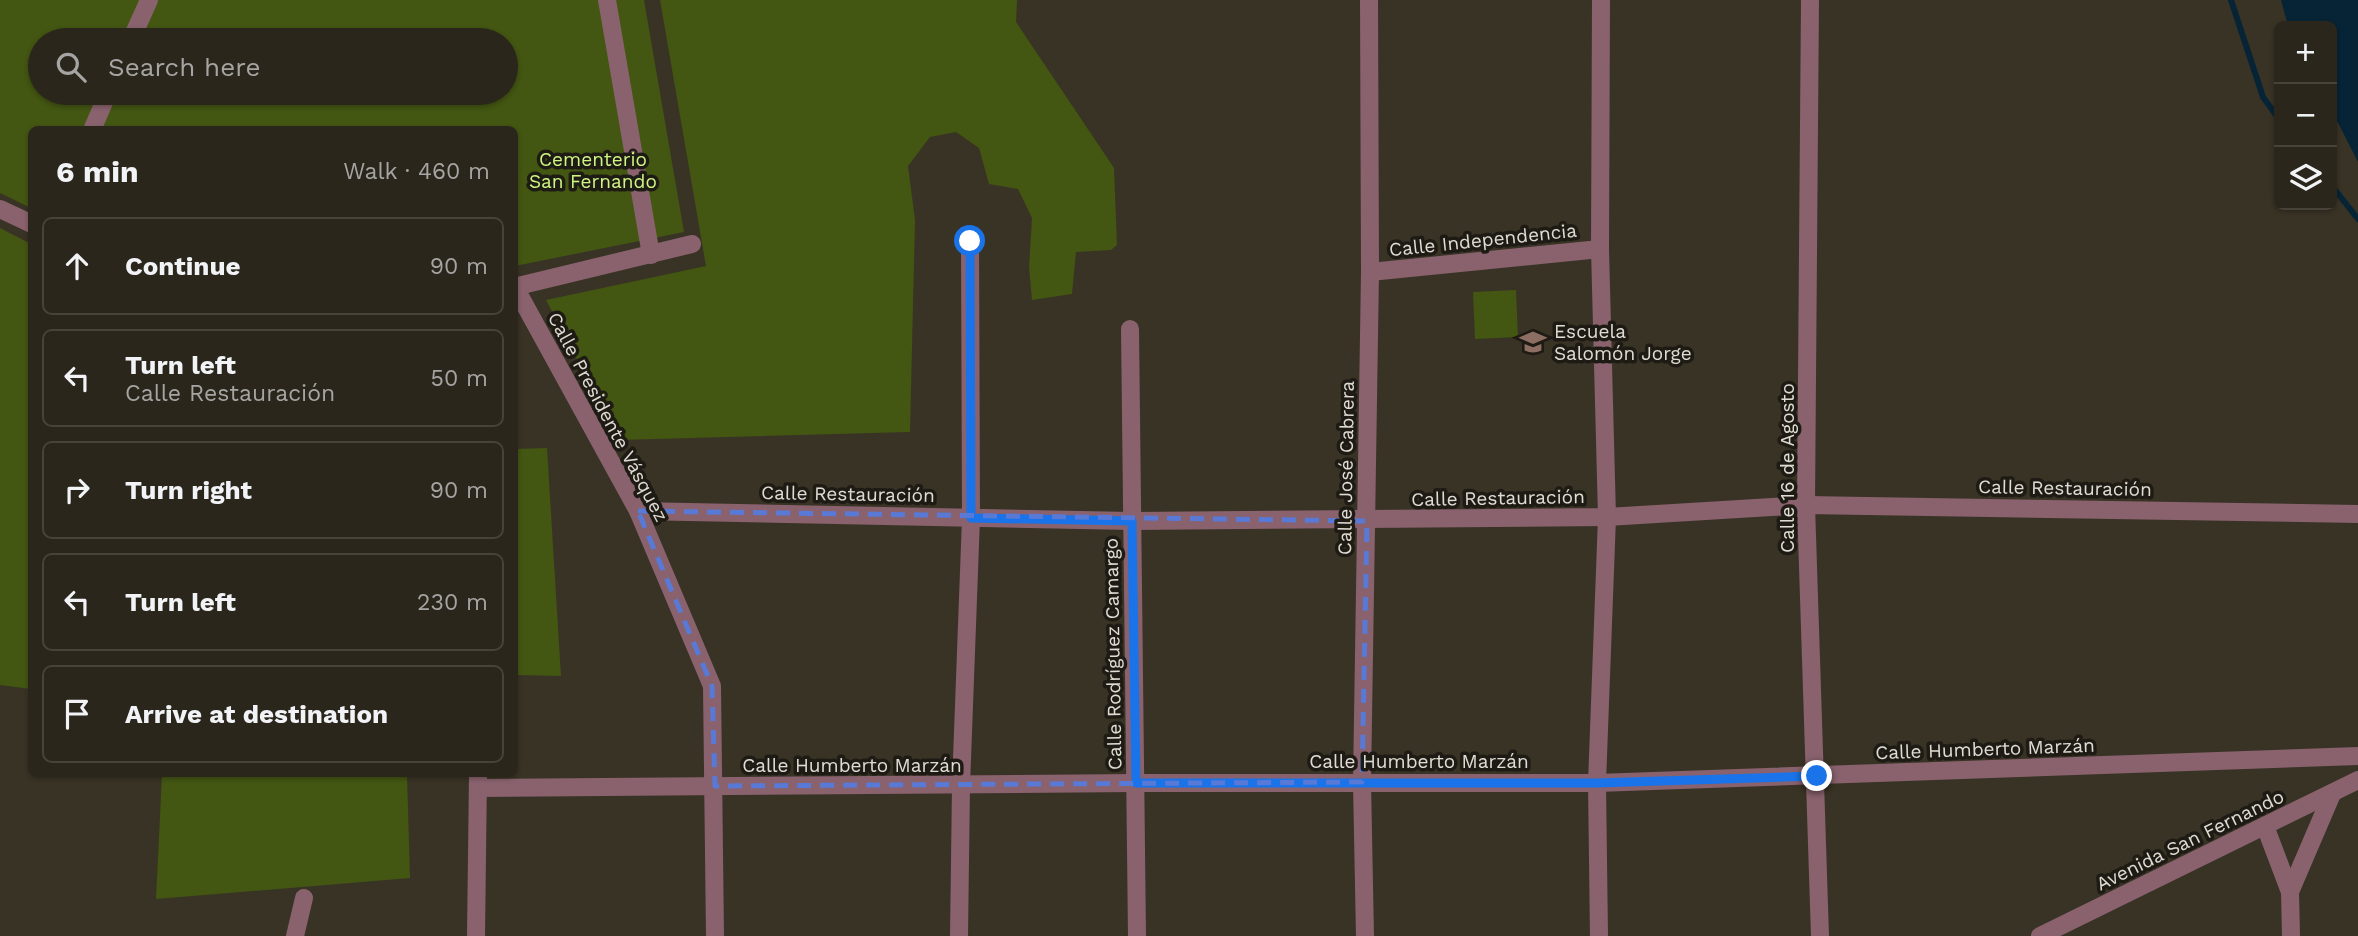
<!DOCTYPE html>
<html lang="en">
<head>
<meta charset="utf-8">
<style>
  body { margin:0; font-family:"Work Sans",sans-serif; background:#373229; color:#f1f3f6 }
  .controls { position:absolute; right:21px; top:21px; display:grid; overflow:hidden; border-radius:10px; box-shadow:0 2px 5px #0004 }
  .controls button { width:63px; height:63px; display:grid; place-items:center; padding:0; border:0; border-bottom:2px solid #47433b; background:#2b261c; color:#f1f3f6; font:35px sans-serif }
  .stop { position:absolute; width:21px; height:21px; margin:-16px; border:5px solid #1a73e8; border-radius:50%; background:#fff }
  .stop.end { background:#1a73e8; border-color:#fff; box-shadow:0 2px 7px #0008 }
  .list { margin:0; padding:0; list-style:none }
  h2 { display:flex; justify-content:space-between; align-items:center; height:91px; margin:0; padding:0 28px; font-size:30px }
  h2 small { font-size:23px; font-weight:400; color:#a6a5a3 }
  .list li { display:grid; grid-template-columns:46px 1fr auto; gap:21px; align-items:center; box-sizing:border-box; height:98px; margin:0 14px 14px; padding:0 14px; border:2px solid #47433b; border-radius:10px }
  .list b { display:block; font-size:26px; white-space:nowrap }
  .list p { margin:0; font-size:23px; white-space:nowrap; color:#a6a5a3 }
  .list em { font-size:23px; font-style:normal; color:#a6a5a3 }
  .icon { flex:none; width:38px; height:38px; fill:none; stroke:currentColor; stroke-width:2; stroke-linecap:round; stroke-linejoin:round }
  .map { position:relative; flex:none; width:2358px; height:936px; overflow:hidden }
  .search { position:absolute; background:#2b261c; box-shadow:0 2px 5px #0004; left:28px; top:28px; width:490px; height:77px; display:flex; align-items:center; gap:18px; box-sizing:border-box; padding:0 24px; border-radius:38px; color:#a6a5a3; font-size:26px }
  .panel { position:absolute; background:#2b261c; box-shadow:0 2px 5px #0004; left:28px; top:126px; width:490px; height:651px; border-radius:10px }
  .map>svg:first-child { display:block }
</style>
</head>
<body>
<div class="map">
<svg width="2358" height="936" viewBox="0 0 2358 936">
  <rect width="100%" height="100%" fill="#393325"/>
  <g fill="#435612" fill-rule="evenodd">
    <path d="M0 0H644L684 232 515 266 514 130H32L31 208 0 193ZM40 40H506V93H40Z"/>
    <polygon points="660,0 1017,0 1016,22 1114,168 1117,245 1111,250 1076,252 1072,294 1032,300 1029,267 1032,218 1018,189 989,184 979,148 956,132 930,137 908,166 915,220 910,432 619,440 546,300 706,266"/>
    <polygon points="0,228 31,244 31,689 0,685"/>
    <polygon points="1516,290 1518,337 1475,339 1473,292"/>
    <polygon points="547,448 561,676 515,675 515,449"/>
    <polygon points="162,774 407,774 410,878 156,899"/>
  </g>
  <polygon fill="#062435" points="2281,0 2358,0 2358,162 2332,111 2332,26 2288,26"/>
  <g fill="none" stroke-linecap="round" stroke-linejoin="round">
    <g stroke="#062435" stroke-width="6">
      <polyline points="2231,0 2263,97 2279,119"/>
      <polyline points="2332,186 2358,219"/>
    </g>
    <g stroke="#89626e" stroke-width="18">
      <polyline points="607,0 651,255"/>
      <polyline points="1810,0 1806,505 1820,936"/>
      <polyline points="131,40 149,0"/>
      <polyline points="92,130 108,93"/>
      <polyline points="0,209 32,224"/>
      <polyline points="1370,272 1600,249"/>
      <polyline points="514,287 692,244"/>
      <polyline points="515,287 638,511 712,686 715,936"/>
      <polyline points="1130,329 1137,936"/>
      <polyline points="638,511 1132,521 1607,517 1806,505 2358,514"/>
      <polyline points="479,788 1136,783 1597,783 2358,756"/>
      <polyline points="2265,826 2290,892 2291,936"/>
      <polyline points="2290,892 2332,794"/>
      <polyline points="295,936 304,898"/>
      <polyline points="476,936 478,774"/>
      <polyline points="959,936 961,786 971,518 970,241"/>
      <polyline points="1365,936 1362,782 1370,272 1369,0"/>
      <polyline points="1599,936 1597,783 1607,517 1600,249 1601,0"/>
      <polyline points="2040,936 2358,780"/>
    </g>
  </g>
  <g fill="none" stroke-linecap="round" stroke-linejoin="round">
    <polyline stroke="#1a73e8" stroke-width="9" points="970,241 971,518 1132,521 1136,783 1597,783 1817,776"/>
  </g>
  <path fill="none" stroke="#5879d6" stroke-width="5" stroke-dasharray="14 9" stroke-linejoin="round" d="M638 511 1367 521 1362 782 715 786 712 686Z"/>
  <defs>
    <g id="school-bare" transform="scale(2.1)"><path d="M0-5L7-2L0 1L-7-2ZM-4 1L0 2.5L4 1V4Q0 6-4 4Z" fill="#8d6e63" stroke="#1e1b15" stroke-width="2.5" paint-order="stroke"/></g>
  </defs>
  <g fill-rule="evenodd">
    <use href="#school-bare" x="1533" y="342"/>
  </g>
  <g text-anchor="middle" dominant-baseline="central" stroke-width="7" stroke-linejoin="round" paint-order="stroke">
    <g font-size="19" fill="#cff582" stroke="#1e1b15">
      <text x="593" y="159">Cementerio<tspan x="593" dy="22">San Fernando</tspan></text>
    </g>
    <g font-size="19" fill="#e0dcd3" stroke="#1e1b15">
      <text transform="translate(1483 240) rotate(-6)">Calle Independencia</text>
      <text transform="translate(608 417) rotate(62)">Calle Presidente Vásquez</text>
      <text transform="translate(1346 468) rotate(-89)">Calle José Cabrera</text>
      <text transform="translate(1787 468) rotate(-90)">Calle 16 de Agosto</text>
      <text transform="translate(2065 488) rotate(1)">Calle Restauración</text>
      <text transform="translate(848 494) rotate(1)">Calle Restauración</text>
      <text transform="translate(1498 498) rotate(-1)">Calle Restauración</text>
      <text transform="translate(1113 654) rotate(-91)">Calle Rodríguez Camargo</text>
      <text transform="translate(1985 749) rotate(-2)">Calle Humberto Marzán</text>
      <text x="1419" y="761">Calle Humberto Marzán</text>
      <text x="852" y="765">Calle Humberto Marzán</text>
      <text transform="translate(2190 840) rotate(-26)">Avenida San Fernando</text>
    </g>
    <g font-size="19" fill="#e0dcd3" stroke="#1e1b15" text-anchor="start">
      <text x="1554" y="331">Escuela<tspan x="1554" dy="22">Salomón Jorge</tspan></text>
    </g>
  </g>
</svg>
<div class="controls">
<button>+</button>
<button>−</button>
<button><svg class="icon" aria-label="layers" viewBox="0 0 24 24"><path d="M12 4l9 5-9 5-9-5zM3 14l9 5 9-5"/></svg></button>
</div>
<div class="stop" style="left:970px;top:241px"></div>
<div class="stop end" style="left:1817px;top:776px"></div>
<div class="search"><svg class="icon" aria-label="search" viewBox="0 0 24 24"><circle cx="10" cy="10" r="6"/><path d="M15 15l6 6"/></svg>Search here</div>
<section class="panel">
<h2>6 min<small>Walk · 460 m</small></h2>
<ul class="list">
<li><svg class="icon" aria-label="ahead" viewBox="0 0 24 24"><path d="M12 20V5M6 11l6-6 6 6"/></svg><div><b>Continue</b></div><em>90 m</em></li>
<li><svg class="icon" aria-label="left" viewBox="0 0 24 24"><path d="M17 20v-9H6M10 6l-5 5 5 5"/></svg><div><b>Turn left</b><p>Calle Restauración</p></div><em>50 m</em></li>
<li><svg class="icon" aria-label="right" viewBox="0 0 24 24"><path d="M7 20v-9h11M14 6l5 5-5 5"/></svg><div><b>Turn right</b></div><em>90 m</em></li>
<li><svg class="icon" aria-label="left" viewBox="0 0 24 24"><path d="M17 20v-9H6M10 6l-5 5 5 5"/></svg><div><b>Turn left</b></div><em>230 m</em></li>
<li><svg class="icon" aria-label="arrive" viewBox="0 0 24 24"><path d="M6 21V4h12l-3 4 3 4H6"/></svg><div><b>Arrive at destination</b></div></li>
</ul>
</section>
</div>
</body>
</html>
